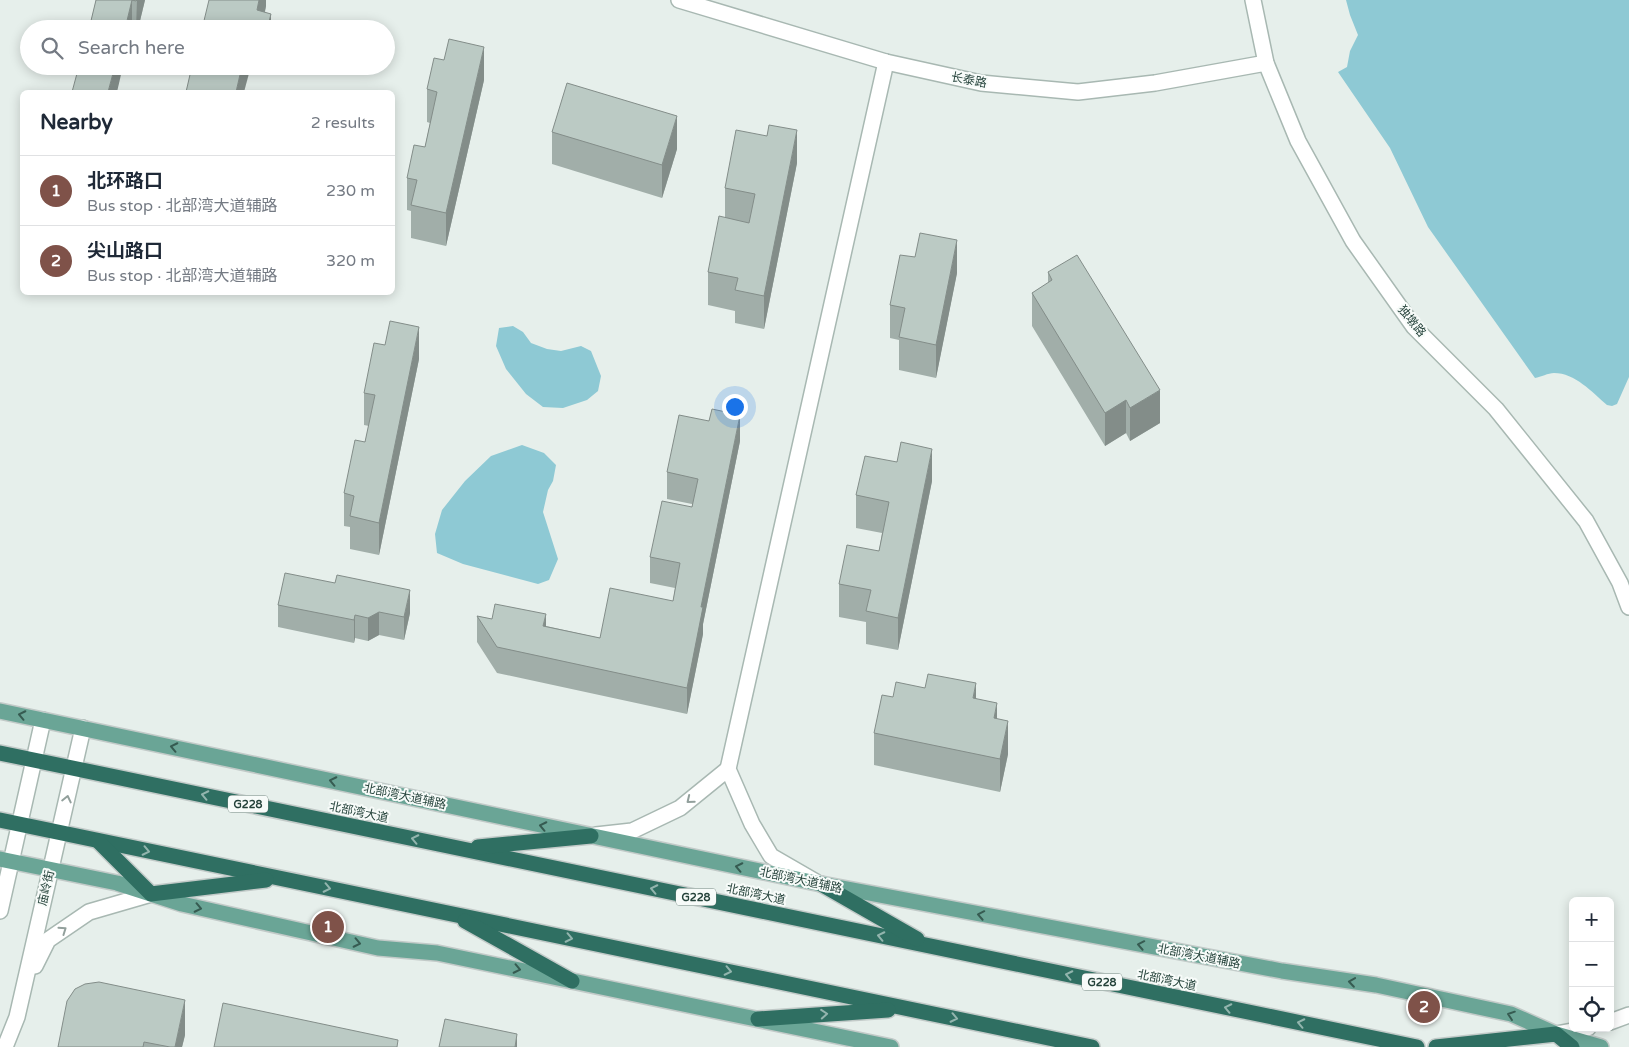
<!DOCTYPE html>
<html lang="en">
<head>
<meta charset="utf-8">
<style>
  body { margin:0; font-family:"Varela Round","Noto Sans SC",sans-serif; background:#f6f6f7; color:#1f2937 }
  .controls { position:absolute; right:15px; bottom:15px; display:grid; overflow:hidden; border-radius:8px; box-shadow:0 2px 12px #0003 }
  .controls button { width:45px; height:45px; display:grid; place-items:center; padding:0; border:0; border-bottom:1px solid #e0e1e3; background:#fff; color:#1f2937; font:25px sans-serif }
  .you { position:absolute; left:734px; top:406px; width:18px; height:18px; margin:-12px; border:4px solid #fff; border-radius:50%; background:#1a73e8; box-shadow:0 0 0 8px #1a73e833 }
  .badge { display:grid; place-items:center; width:32px; height:32px; border-radius:50%; background:#7f5249; color:#fff; font-size:16px; font-weight:700 }
  .pin { position:absolute; translate:-50% -50%; border:2px solid #fff; box-shadow:0 1px 5px #0006 }
  .list { margin:0; padding:0; list-style:none }
  h2 { display:flex; justify-content:space-between; align-items:center; height:65px; margin:0; padding:0 20px; font-size:21px }
  h2 small { font-size:16px; font-weight:400; color:#747a83 }
  .list li { display:grid; grid-template-columns:32px 1fr auto; gap:15px; align-items:center; box-sizing:border-box; height:70px; padding:0 20px; border-top:1px solid #e0e1e3 }
  .list b { display:block; font-size:19px; white-space:nowrap }
  .list p { margin:0; font-size:16px; white-space:nowrap; color:#747a83 }
  .list em { font-size:16px; font-style:normal; color:#747a83 }
  .icon { flex:none; width:28px; height:28px; fill:none; stroke:currentColor; stroke-width:2; stroke-linecap:round; stroke-linejoin:round }
  .map { position:relative; flex:none; width:1629px; height:1047px; overflow:hidden }
  .search { position:absolute; background:#fff; box-shadow:0 2px 12px #0003; left:20px; top:20px; width:375px; height:55px; display:flex; align-items:center; gap:12px; box-sizing:border-box; padding:0 18px; border-radius:28px; color:#747a83; font-size:19px }
  .panel { position:absolute; background:#fff; box-shadow:0 2px 12px #0003; left:20px; top:90px; width:375px; height:205px; border-radius:8px }
  .map>svg:first-child { display:block }
</style>
</head>
<body>
<div class="map">
<svg width="1629" height="1047" viewBox="0 0 1629 1047">
  <rect width="100%" height="100%" fill="#e6efeb"/>
  <g fill="#8ec9d4">
    <path d="M1346 0H1629V377L1617 404 1612 406 1607 405C1592 392 1575 373 1554 373 1548 373 1541 377 1535 378L1428 227 1390 148 1338 72 1347 67 1350 51 1358 35 1350 15Z"/>
    <polygon points="513,326 523,332 531,343 547,349 561,351 581,346 591,351 601,376 598,391 587,400 563,408 543,407 526,394 506,369 496,346 499,328"/>
    <polygon points="522,445 544,453 556,465 553,481 548,490 543,512 558,559 549,580 538,584 463,564 437,553 435,534 442,510 465,481 491,456"/>
  </g>
  <g fill="none" stroke-linecap="round" stroke-linejoin="round">
    <g stroke="#a8b8b2" stroke-width="18">
      <g id="minor">
        <polyline points="679,0 886,62 981,83 1078,92 1155,83 1266,63"/>
        <polyline points="1253,0 1266,63 1298,141 1353,241 1414,327 1496,409 1586,521 1620,583 1629,607"/>
        <polyline points="596,835 632,831 680,808 728,769"/>
        <polyline points="816,882 771,856 752,824 728,769 886,62"/>
        <polyline points="0,911 43,720"/>
        <polyline points="35,966 48,940 89,912 151,894"/>
        <polyline points="1610,1022 1629,1015"/>
        <polyline points="1556,1034 1588,1028"/>
        <polyline points="5,1047 17,1017 83,728"/>
      </g>
    </g>
    <g stroke="#c2cac8" stroke-width="18">
      <g id="major">
        <polyline points="0,711 821,884 1282,971 1376,985 1511,1014 1556,1034 1601,1047"/>
        <polyline points="0,859 117,883 182,904 378,948 437,953 891,1047"/>
      </g>
    </g>
    <g stroke="#c2cac8" stroke-width="18">
      <g id="highway">
        <polyline points="0,753 1417,1047"/>
        <polyline points="0,820 1092,1047"/>
        <polyline points="98,841 151,894 266,880"/>
        <polyline points="478,847 591,836"/>
        <polyline points="821,884 917,939"/>
        <polyline points="465,921 572,981"/>
        <polyline points="758,1019 888,1010"/>
        <polyline points="1436,1047 1556,1034 1572,1047"/>
      </g>
    </g>
    <use href="#minor" stroke="#fff" stroke-width="15"/>
    <use href="#major" stroke="#6aa596" stroke-width="15"/>
    <use href="#highway" stroke="#2f6f62" stroke-width="15"/>
  </g>
  <g fill="#a1aea9">
    <polygon points="96,0 145,0 138,29 89,29"/>
    <polygon points="266,0 266,6 265,12 271,29 202,29"/>
    <polygon points="484,80 446,246 411,238 411,211 407,210 407,178 425,147 430,123 427,122 427,89"/>
    <polygon points="552,132 677,149 662,198 552,164"/>
    <polygon points="797,163 764,329 735,323 735,311 708,305 708,272 725,218 725,188"/>
    <polygon points="1048,272 1160,423 1130,441 1126,433 1105,446 1032,326 1032,293 1048,283"/>
    <polygon points="957,273 936,378 899,370 899,340 890,338 890,305"/>
    <polygon points="419,359 379,555 350,549 350,527 344,526 344,493 365,442 369,426 364,425 364,393"/>
    <polygon points="740,441 703,624 703,634 687,714 497,673 477,642 477,616 492,619 546,626 600,638 673,601 675,588 650,583 650,557 692,507 692,504 667,499 667,472"/>
    <polygon points="932,481 898,650 866,644 866,622 839,617 839,584 879,551 882,533 856,528 856,495"/>
    <polygon points="278,605 410,613 404,640 379,635 368,641 355,638 354,643 278,627"/>
    <polygon points="893,697 976,698 997,719 1008,754 1000,792 874,765 874,733"/>
    <polygon points="185,1035 182,1047 58,1047"/>
  </g>
  <g fill="#838d89">
    <polygon points="132,0 132,29 125,29"/>
    <polygon points="137,0 145,0 138,29 136,29"/>
    <polygon points="259,0 266,0 266,6 261,28 257,10"/>
    <polygon points="271,14 271,29 267,29"/>
    <polygon points="484,47 484,80 446,246 446,213"/>
    <polygon points="115,66 123,66 117,92 108,92"/>
    <polygon points="242,66 251,66 244,92 236,92"/>
    <polygon points="677,116 677,149 662,198 662,165"/>
    <polygon points="797,130 797,163 764,329 764,296"/>
    <polygon points="957,240 957,273 936,378 936,345"/>
    <polygon points="419,327 419,359 379,555 379,523"/>
    <polygon points="1160,390 1160,423 1130,441 1130,408"/>
    <polygon points="1126,400 1126,433 1105,446 1105,413"/>
    <polygon points="740,415 740,441 703,624 703,634 687,714 687,688 701,607"/>
    <polygon points="932,449 932,481 898,650 898,618"/>
    <polygon points="410,590 410,613 404,640 404,617"/>
    <polygon points="379,612 379,635 368,641 368,618"/>
    <polygon points="546,614 546,641 543,626"/>
    <polygon points="355,615 355,638 354,643 354,620"/>
    <polygon points="976,683 976,716 973,698"/>
    <polygon points="997,703 997,735 994,718"/>
    <polygon points="1008,721 1008,754 1000,792 1000,759"/>
    <polygon points="185,1000 185,1035 182,1047 175,1047"/>
    <polygon points="517,1034 517,1047 515,1047"/>
  </g>
  <g fill="#bbcac4" stroke="#838d89">
    <polygon points="96,0 137,0 136,1 132,0 125,29 89,29"/>
    <polygon points="209,0 259,0 257,10 271,14 267,29 263,29 253,26 252,29 202,29"/>
    <polygon points="449,39 484,47 446,213 411,205 417,180 407,178 414,145 425,147 437,92 427,89 434,58 444,60"/>
    <polygon points="79,66 115,66 108,92 72,92"/>
    <polygon points="192,66 242,66 236,92 186,92"/>
    <polygon points="567,83 677,116 662,165 552,132"/>
    <polygon points="769,125 797,130 764,296 735,290 738,278 708,272 719,216 749,223 755,194 725,188 736,130 767,136"/>
    <polygon points="920,233 957,240 936,345 899,337 905,308 890,305 900,255 915,257"/>
    <polygon points="1077,255 1160,390 1130,408 1126,400 1105,413 1032,293 1052,280 1048,272"/>
    <polygon points="390,321 419,327 379,523 350,516 354,496 344,493 355,440 365,442 375,395 364,393 374,343 385,345"/>
    <polygon points="712,409 740,415 701,607 703,607 687,688 497,647 477,616 492,619 495,604 546,614 543,626 600,638 610,588 673,601 680,563 650,557 662,501 692,507 698,479 667,472 679,415 709,421"/>
    <polygon points="901,442 932,449 898,618 866,611 871,590 839,584 847,545 879,551 889,502 856,495 865,456 897,462"/>
    <polygon points="285,573 335,583 337,575 410,590 404,617 379,612 368,618 355,615 354,620 278,605"/>
    <polygon points="928,674 976,683 973,698 997,703 994,718 1008,721 1000,759 874,733 882,695 893,697 896,682 925,688"/>
    <polygon points="99,982 185,1000 175,1047 170,1047 144,1042 143,1047 58,1047 67,1001 75,989 85,984"/>
    <polygon points="223,1003 398,1040 397,1047 214,1047"/>
    <polygon points="445,1019 517,1034 515,1047 439,1047"/>
  </g>
  <defs><path id="oneway-chevron" d="M-2-3.5L2.5 0L-2 3.5" fill="none" stroke-width="1.6" stroke-linecap="round" stroke-linejoin="round" transform="scale(1.25)"/></defs>
  <g stroke="#365b51">
    <use href="#oneway-chevron" transform="translate(22 715) rotate(-168)"/>
    <use href="#oneway-chevron" transform="translate(174 747) rotate(-168)"/>
    <use href="#oneway-chevron" transform="translate(333 781) rotate(-168)"/>
    <use href="#oneway-chevron" transform="translate(543 826) rotate(-168)"/>
    <use href="#oneway-chevron" transform="translate(739 867) rotate(-168)"/>
    <use href="#oneway-chevron" transform="translate(198 908) rotate(12)"/>
    <use href="#oneway-chevron" transform="translate(981 915) rotate(-169)"/>
    <use href="#oneway-chevron" transform="translate(357 943) rotate(12)"/>
    <use href="#oneway-chevron" transform="translate(1141 945) rotate(-169)"/>
    <use href="#oneway-chevron" transform="translate(517 969) rotate(12)"/>
    <use href="#oneway-chevron" transform="translate(1352 982) rotate(-172)"/>
    <use href="#oneway-chevron" transform="translate(1511 1015) rotate(-161)"/>
  </g>
  <g stroke="#93b5ae">
    <use href="#oneway-chevron" transform="translate(205 795) rotate(-168)"/>
    <use href="#oneway-chevron" transform="translate(415 839) rotate(-168)"/>
    <use href="#oneway-chevron" transform="translate(146 851) rotate(12)"/>
    <use href="#oneway-chevron" transform="translate(327 888) rotate(12)"/>
    <use href="#oneway-chevron" transform="translate(654 889) rotate(-168)"/>
    <use href="#oneway-chevron" transform="translate(881 936) rotate(-168)"/>
    <use href="#oneway-chevron" transform="translate(569 938) rotate(12)"/>
    <use href="#oneway-chevron" transform="translate(728 971) rotate(12)"/>
    <use href="#oneway-chevron" transform="translate(1069 975) rotate(-168)"/>
    <use href="#oneway-chevron" transform="translate(1228 1008) rotate(-168)"/>
    <use href="#oneway-chevron" transform="translate(824 1014) rotate(-4)"/>
    <use href="#oneway-chevron" transform="translate(954 1018) rotate(12)"/>
    <use href="#oneway-chevron" transform="translate(1301 1023) rotate(-168)"/>
  </g>
  <g stroke="#92a09c">
    <use href="#oneway-chevron" transform="translate(67 799) rotate(-77)"/>
    <use href="#oneway-chevron" transform="translate(690 800) rotate(141)"/>
    <use href="#oneway-chevron" transform="translate(63 930) rotate(-35)"/>
  </g>
  <g text-anchor="middle" dominant-baseline="central" stroke-width="4" stroke-linejoin="round" paint-order="stroke">
    <g fill="#f7fbf9" stroke="#637a73" stroke-width="1">
      <rect x="228" y="795.5" width="40" height="17" rx="4"/>
      <rect x="676" y="888.5" width="40" height="17" rx="4"/>
      <rect x="1082" y="973.5" width="40" height="17" rx="4"/>
    </g>
    <g font-size="11" font-weight="bold" fill="#24423a">
      <text x="248" y="804">G228</text>
      <text x="696" y="897">G228</text>
      <text x="1102" y="982">G228</text>
    </g>
    <g font-size="12" fill="#24423a" stroke="#f7fbf9">
      <text transform="translate(969 80) rotate(11)">长泰路</text>
      <text transform="translate(1412 321) rotate(51)">独墩路</text>
      <text transform="translate(405 796) rotate(12)">北部湾大道辅路</text>
      <text transform="translate(359 812) rotate(12)">北部湾大道</text>
      <text transform="translate(801 880) rotate(12)">北部湾大道辅路</text>
      <text transform="translate(46 888) rotate(-77)">庙岭街</text>
      <text transform="translate(756 894) rotate(12)">北部湾大道</text>
      <text transform="translate(1199 956) rotate(11)">北部湾大道辅路</text>
      <text transform="translate(1167 980) rotate(12)">北部湾大道</text>
    </g>
  </g>
</svg>
<div class="controls">
<button>+</button>
<button>−</button>
<button><svg class="icon" aria-label="locate" viewBox="0 0 24 24"><circle cx="12" cy="12" r="6"/><path d="M12 2v4M12 18v4M2 12h4M18 12h4"/></svg></button>
</div>
<div class="you"></div>
<div class="pin badge" style="left:328px;top:927px">1</div>
<div class="pin badge" style="left:1424px;top:1007px">2</div>
<div class="search"><svg class="icon" aria-label="search" viewBox="0 0 24 24"><circle cx="10" cy="10" r="6"/><path d="M15 15l6 6"/></svg>Search here</div>
<section class="panel">
<h2>Nearby<small>2 results</small></h2>
<ul class="list">
<li><span class="badge">1</span><div><b>北环路口</b><p>Bus stop · 北部湾大道辅路</p></div><em>230 m</em></li>
<li><span class="badge">2</span><div><b>尖山路口</b><p>Bus stop · 北部湾大道辅路</p></div><em>320 m</em></li>
</ul>
</section>
</div>
</body>
</html>
